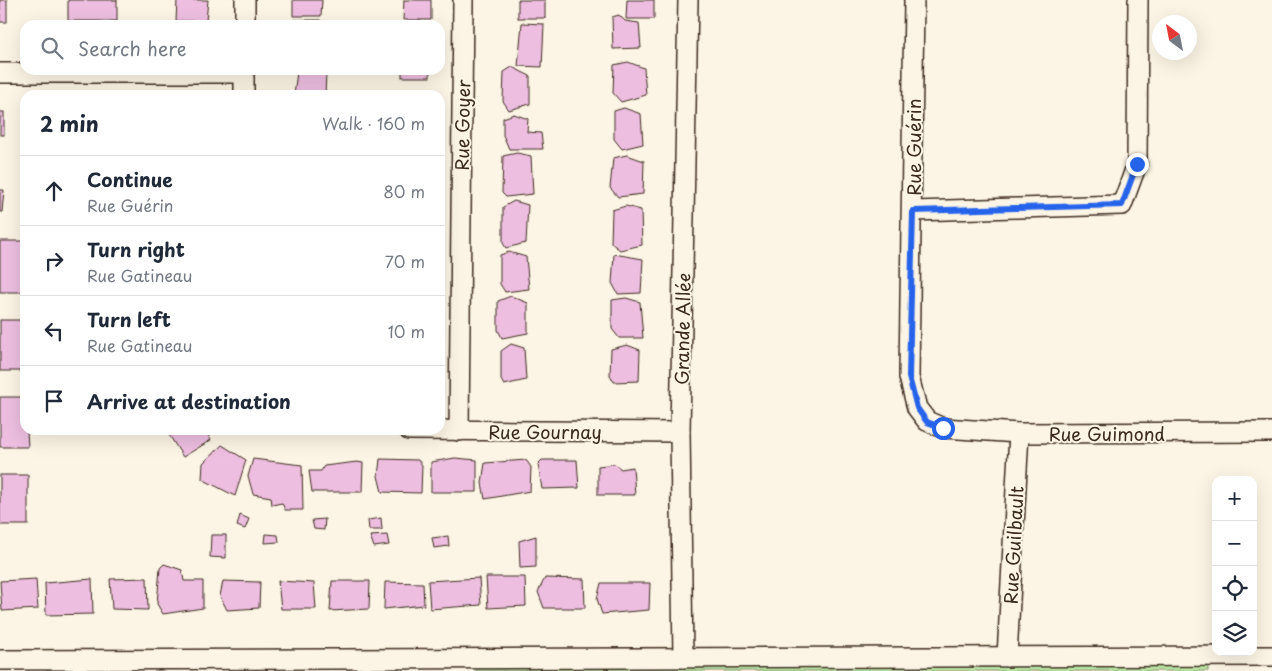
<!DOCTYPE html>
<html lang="en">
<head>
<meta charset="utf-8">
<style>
  body { margin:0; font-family:"Playpen Sans",sans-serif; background:#f2f2f3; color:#1f2937 }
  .controls { position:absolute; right:15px; bottom:15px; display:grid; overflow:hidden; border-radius:10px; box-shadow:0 5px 20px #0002 }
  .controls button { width:45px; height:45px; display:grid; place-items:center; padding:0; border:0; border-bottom:1px solid #e0e1e3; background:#fff; color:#1f2937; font:25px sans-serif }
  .compass { position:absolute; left:1152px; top:15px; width:45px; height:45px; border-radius:50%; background:#fff; box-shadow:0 5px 20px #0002; rotate:328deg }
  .stop { position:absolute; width:15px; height:15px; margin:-11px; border:4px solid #2563eb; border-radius:50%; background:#fff }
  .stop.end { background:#2563eb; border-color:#fff; box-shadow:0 1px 5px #0008 }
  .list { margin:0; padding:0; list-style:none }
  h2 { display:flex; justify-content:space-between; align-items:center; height:65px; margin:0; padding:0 20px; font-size:21px }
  h2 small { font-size:16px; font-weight:400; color:#747a83 }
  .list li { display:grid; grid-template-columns:32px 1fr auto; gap:15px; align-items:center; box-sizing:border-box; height:70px; padding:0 20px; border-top:1px solid #e0e1e3 }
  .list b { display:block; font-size:19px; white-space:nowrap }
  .list p { margin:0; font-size:16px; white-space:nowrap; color:#747a83 }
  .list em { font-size:16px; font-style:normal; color:#747a83 }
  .icon { flex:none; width:28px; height:28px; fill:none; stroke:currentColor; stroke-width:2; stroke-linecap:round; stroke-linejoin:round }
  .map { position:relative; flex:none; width:1272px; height:671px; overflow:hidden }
  .search { position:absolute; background:#fff; box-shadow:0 5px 20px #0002; left:20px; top:20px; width:425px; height:55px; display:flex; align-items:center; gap:12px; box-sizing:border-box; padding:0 18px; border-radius:15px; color:#747a83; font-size:19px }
  .panel { position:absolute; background:#fff; box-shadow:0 5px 20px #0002; left:20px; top:90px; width:425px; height:345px; border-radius:15px }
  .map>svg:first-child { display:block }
</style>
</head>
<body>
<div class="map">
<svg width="1272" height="671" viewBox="0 0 1272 671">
  <rect width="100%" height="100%" fill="#fcf5e5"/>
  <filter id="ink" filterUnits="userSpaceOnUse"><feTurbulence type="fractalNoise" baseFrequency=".02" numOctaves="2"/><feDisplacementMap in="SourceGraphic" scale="10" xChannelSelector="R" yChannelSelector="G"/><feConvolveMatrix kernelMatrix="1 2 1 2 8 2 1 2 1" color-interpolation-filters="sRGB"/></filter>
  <g filter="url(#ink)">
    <polygon fill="#bceaa7" stroke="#7c8a62" points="1208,656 1208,671 476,671 476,658"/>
    <g fill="#edbee0" stroke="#3b2a1e">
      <rect x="0" y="0" width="7" height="22"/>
      <rect x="68" y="0" width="49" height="21"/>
      <polygon points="177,0 208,0 206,21 176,21"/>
      <polygon points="293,0 322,0 321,16 293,16"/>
      <polygon points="404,0 431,0 431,20 403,20"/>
      <rect x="518" y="0" width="27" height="18"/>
      <polygon points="627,0 654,0 654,19 626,19"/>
      <polygon points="619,15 625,21 639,23 641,48 613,49 612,17"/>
      <rect x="294" y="20" width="26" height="5"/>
      <polygon points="522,23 544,24 542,67 518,66"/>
      <polygon points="628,62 644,68 646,95 621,102 613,93 614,65"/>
      <polygon points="512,67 530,76 530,104 509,110 503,101 504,72"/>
      <rect x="402" y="70" width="28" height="7"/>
      <polygon points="297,72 326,73 325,95 294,95"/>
      <polygon points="624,108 641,114 643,144 622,149 614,139 614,111"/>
      <rect x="0" y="112" width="4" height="23"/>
      <polygon points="514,114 528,119 527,132 541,133 543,149 509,149 503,135 503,118"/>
      <polygon points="517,153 531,156 533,194 506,197 502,193 503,156"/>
      <polygon points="627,155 644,161 643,194 618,197 610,188 613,158"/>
      <polygon points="0,190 4,190 2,212 0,212"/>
      <polygon points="514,201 528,205 526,243 506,248 503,243 503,207"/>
      <polygon points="626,206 641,210 642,245 620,250 611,243 612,210"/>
      <rect x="0" y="241" width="25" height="51"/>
      <polygon points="509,252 526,257 529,289 505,292 500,284 500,255"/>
      <polygon points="614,254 643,259 641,293 618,294 612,283"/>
      <polygon points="511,296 528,303 528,333 502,338 498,330 498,301"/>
      <polygon points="626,298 640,302 643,338 619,338 612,329 612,300"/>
      <rect x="0" y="320" width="25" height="51"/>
      <polygon points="511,344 524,348 526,380 504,385 501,380 501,351"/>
      <polygon points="627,345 640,350 639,381 614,382 610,375 611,349"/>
      <polygon points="0,397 25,397 28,447 0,447"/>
      <polygon points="166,430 205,430 211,440 183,457"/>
      <polygon points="222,445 246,460 235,496 202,479 203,463"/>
      <polygon points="455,458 477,460 477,492 431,492 431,462"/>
      <polygon points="253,459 302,465 303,510 285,510 282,503 272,505 271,497 253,494 248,476"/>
      <polygon points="380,459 418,460 422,465 421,493 382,492 378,476"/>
      <polygon points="526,460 531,467 530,491 485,499 482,483 485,463"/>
      <polygon points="542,460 577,460 579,488 542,489 538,464"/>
      <polygon points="357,462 363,463 362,492 312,492 309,471 321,471 324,466"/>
      <polygon points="615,464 621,469 633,467 635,495 598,495 598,466"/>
      <rect x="0" y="475" width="28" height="50"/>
      <polygon points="240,515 249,519 245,529 237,526"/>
      <polygon points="381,518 382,530 369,530 368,520"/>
      <polygon points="325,519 324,530 314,529 312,520"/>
      <polygon points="266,534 278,535 279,542 265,543"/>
      <polygon points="211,535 226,535 226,558 210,557"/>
      <polygon points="387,535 389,545 374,547 370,536"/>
      <polygon points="448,536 449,546 434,548 432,538"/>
      <polygon points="536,536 536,567 520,568 519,541"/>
      <polygon points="164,564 182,570 184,581 203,581 203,608 163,614 157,604 160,568"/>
      <polygon points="486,577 525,577 526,606 488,608"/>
      <polygon points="147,578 148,610 112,609 110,579"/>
      <polygon points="479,578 481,605 430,609 428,581"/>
      <polygon points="545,578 584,579 585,608 544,608 538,592"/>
      <polygon points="36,579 38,609 2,611 0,581"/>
      <polygon points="92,579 93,614 46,615 45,583"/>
      <polygon points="223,581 260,582 259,608 227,610 220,596"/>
      <polygon points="278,581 314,583 316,609 281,609"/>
      <polygon points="332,581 370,581 369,609 330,611"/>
      <polygon points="385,582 423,583 424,605 384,609"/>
      <polygon points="601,583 650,583 649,610 602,614 597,599"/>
    </g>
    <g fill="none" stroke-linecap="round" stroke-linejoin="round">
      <g stroke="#3b2a1e" stroke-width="22">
        <g id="minor">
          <polyline points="914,0 909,377 917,408 927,421 943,428 1019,433 1272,432"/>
          <polyline points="245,25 245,0"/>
          <polyline points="0,73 244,73"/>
          <polyline points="244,95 244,70"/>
          <polyline points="913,211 1122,205 1137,164 1138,0"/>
          <polyline points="409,430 680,432"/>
          <polyline points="459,431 463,0"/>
          <polyline points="1007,657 1019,433"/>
          <polyline points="683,658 680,432 688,0"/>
          <polyline points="0,660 1272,656"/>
        </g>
      </g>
      <use href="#minor" stroke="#fcf5e5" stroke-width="19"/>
    </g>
  </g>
  <g fill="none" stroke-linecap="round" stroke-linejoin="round" filter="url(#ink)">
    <polyline stroke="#2563eb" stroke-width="6" points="943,428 927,422 917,408 909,377 913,211 1122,205 1137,164"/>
  </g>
  <g text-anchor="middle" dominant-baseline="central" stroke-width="4" stroke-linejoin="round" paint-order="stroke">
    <g font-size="18" fill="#3b2a1e" stroke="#fcf5e5">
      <text transform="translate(462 125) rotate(-89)">Rue Goyer</text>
      <text transform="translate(913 147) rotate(-90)">Rue Guérin</text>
      <text transform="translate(682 329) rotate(-89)">Grande Allée</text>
      <text x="545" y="431">Rue Gournay</text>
      <text x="1107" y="433">Rue Guimond</text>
      <text transform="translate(1013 545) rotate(-87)">Rue Guilbault</text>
    </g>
  </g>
</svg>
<div class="controls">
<button>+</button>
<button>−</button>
<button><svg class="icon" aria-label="locate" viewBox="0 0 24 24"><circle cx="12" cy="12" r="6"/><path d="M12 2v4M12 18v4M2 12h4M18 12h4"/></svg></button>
<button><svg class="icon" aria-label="layers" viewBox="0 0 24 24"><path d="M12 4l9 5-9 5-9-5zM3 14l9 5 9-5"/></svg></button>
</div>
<svg class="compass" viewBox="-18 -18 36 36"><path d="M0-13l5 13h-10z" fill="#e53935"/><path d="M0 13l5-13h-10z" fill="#747a83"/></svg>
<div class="stop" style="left:943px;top:428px"></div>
<div class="stop end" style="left:1137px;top:164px"></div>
<div class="search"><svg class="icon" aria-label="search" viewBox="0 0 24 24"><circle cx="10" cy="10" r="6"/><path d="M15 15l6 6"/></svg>Search here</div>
<section class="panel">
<h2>2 min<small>Walk · 160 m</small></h2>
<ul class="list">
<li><svg class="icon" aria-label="ahead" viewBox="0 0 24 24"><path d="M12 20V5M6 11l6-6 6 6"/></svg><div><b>Continue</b><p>Rue Guérin</p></div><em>80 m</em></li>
<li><svg class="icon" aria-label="right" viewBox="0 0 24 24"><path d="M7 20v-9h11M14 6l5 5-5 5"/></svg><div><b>Turn right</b><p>Rue Gatineau</p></div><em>70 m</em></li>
<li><svg class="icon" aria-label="left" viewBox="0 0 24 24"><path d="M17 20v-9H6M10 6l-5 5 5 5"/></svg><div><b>Turn left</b><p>Rue Gatineau</p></div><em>10 m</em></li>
<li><svg class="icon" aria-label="arrive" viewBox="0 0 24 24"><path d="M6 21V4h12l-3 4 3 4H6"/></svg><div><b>Arrive at destination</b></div></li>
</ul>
</section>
</div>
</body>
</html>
